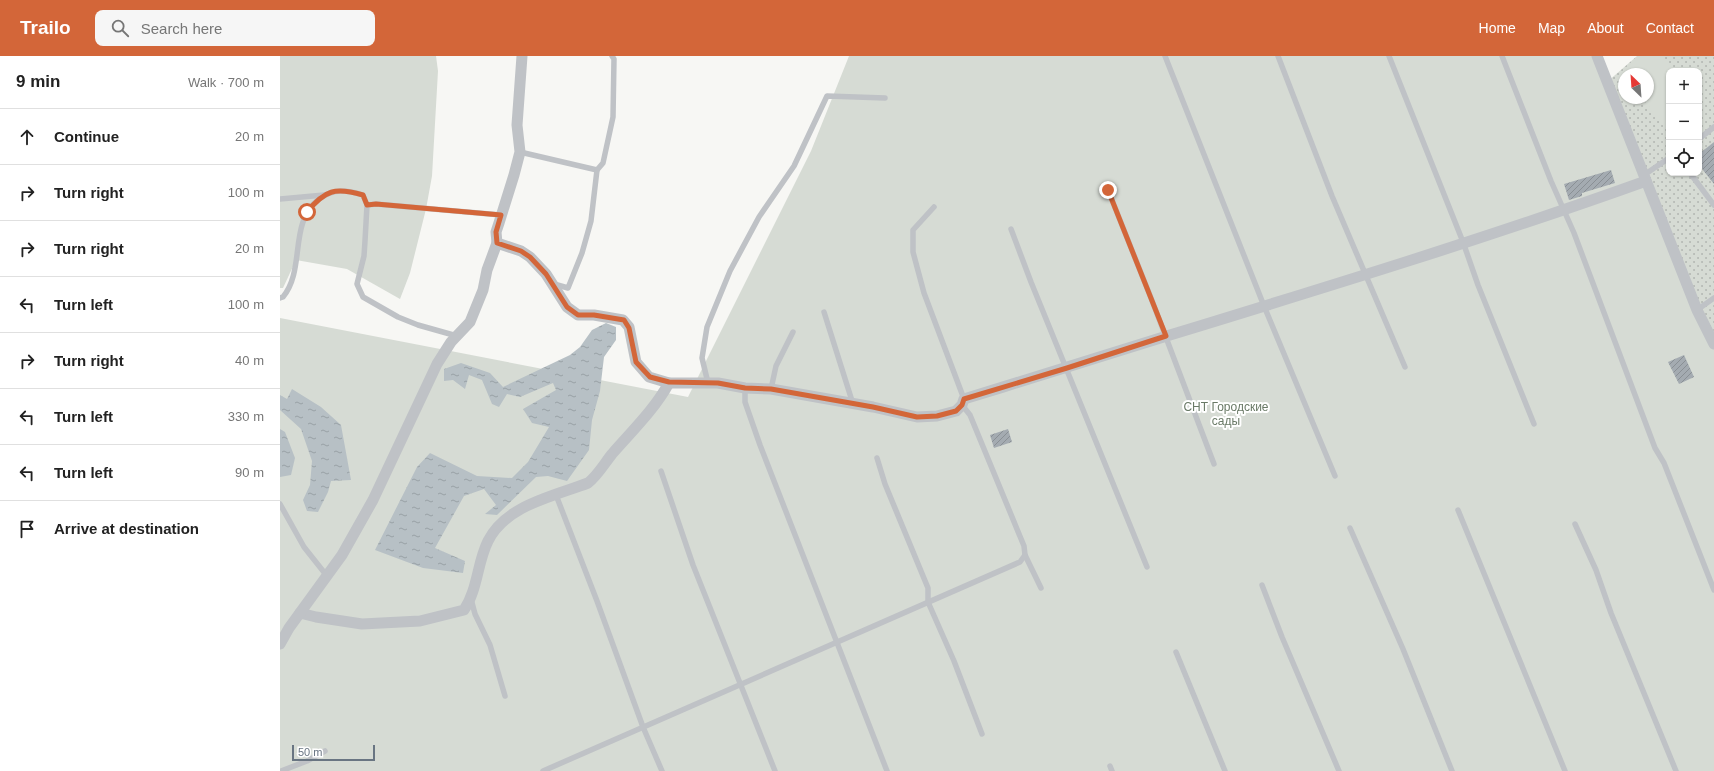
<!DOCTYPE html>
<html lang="en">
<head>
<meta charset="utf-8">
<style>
  body { margin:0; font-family:Arial,sans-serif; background:#f6f6f6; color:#222 }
  .controls { position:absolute; right:12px; top:12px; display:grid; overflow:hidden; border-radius:8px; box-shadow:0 1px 3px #0004 }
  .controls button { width:36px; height:36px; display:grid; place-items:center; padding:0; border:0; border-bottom:1px solid #e0e0e0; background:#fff; color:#222; font:20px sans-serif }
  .compass { position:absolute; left:1338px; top:12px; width:36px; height:36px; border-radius:50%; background:#fff; box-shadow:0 1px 3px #0004; rotate:335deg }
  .scale { position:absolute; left:12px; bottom:10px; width:83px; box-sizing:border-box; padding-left:4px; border:2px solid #697582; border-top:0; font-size:11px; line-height:14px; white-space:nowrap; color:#697582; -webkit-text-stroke:3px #fff; paint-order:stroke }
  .stop { position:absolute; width:12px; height:12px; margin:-9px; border:3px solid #d36639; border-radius:50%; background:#fff }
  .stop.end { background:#d36639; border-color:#fff; box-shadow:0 1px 4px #0008 }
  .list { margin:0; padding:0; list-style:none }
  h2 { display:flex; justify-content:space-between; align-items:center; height:52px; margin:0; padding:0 16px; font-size:17px }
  h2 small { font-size:13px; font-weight:400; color:#767676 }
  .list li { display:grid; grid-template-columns:26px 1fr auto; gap:12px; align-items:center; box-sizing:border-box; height:56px; padding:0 16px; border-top:1px solid #e0e0e0 }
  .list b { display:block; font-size:15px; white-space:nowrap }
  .list em { font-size:13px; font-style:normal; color:#767676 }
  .icon { flex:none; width:22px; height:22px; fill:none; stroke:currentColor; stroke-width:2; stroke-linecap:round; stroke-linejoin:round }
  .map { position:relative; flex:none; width:1434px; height:715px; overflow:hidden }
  header { display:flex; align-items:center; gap:24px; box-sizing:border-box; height:56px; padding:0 20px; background:#d36639; color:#fff }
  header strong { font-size:19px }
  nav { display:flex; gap:22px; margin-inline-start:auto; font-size:14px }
  .search { width:280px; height:36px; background:#f6f6f6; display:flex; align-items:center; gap:10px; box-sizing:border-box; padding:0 14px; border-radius:8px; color:#767676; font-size:15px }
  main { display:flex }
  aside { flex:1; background:#fff }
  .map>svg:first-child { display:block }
</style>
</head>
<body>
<header>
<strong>Trailo</strong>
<div class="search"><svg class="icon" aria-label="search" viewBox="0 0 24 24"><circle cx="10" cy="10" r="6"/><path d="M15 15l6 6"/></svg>Search here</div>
<nav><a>Home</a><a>Map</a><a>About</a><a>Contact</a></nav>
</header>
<main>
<aside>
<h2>9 min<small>Walk · 700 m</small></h2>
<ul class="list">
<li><svg class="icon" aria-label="ahead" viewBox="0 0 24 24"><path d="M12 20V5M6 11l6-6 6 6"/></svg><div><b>Continue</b></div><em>20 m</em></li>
<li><svg class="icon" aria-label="right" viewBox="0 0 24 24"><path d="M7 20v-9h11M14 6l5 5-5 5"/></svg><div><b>Turn right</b></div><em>100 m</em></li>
<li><svg class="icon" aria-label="right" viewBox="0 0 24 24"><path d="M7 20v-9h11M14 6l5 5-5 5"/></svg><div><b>Turn right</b></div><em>20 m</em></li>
<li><svg class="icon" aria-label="left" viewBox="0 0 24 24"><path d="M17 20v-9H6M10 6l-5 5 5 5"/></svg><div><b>Turn left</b></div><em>100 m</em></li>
<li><svg class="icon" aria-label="right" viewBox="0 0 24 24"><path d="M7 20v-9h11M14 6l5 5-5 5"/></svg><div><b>Turn right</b></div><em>40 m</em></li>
<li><svg class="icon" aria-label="left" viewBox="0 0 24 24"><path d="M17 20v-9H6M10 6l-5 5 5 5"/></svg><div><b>Turn left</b></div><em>330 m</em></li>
<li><svg class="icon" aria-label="left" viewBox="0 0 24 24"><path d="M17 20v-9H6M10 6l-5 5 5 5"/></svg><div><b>Turn left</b></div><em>90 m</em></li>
<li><svg class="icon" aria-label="arrive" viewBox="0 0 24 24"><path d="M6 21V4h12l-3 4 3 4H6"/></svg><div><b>Arrive at destination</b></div></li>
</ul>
</aside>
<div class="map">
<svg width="1434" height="715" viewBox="0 0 1434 715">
  <defs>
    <pattern id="grass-dots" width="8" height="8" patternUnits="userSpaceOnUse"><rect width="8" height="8" fill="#d6dbd4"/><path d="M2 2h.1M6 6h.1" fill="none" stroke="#b2b6b1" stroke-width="1.8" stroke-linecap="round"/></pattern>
    <pattern id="water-ripples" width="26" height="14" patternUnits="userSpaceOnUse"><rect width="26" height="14" fill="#b7c0c5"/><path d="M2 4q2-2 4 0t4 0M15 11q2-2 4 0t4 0" fill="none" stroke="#99a1a5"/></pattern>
    <pattern id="building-hatch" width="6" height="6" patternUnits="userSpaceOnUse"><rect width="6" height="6" fill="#a4abb1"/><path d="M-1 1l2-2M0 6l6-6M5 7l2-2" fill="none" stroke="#8a9095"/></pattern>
  </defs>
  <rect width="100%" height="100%" fill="#f7f7f4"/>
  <path fill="url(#grass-dots)" fill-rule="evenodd" d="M1357 0H1434V288L1327 26ZM1389 15H1419V117H1389ZM1344 18H1368V42H1344Z"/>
  <g fill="#d6dbd4">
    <polygon points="0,0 156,0 158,15 152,120 146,153 130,217 120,243 67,213 16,204 3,232 0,232"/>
    <polygon points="569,0 1317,0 1434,288 1434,715 0,715 0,262 408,341 531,95"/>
    <polygon points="1362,0 1380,0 1392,15 1389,15 1389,75 1362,42 1368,42 1368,18 1344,18 1344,20 1342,17"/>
  </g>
  <g fill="url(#water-ripples)">
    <polygon points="326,267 336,271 336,284 324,301 320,335 312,364 309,394 287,425 268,420 256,421 217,459 205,458 216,449 204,433 184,440 155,492 185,505 183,517 143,512 95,494 137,411 150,397 197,420 232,422 248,406 269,371 252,367 243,353 276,334 273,327 240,341 227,338 219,351 212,348 202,324 189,319 185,333 173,324 164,325 164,313 181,307 210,317 223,331 290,299 300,291 312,274"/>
    <polygon points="12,333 41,351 61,369 71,424 51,425 48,436 38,456 27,455 23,444 30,429 32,405 21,373 0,354 0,339 7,343"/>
    <polygon points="0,373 5,376 15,402 11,419 0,421"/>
  </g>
  <g fill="url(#building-hatch)">
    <polygon points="1434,86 1434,128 1419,109 1419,98"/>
    <polygon points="1331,114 1335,127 1302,137 1302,140 1289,144 1284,128"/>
    <polygon points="1404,299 1414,321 1399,328 1388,306"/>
    <polygon points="728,373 732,386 714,392 710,379"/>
  </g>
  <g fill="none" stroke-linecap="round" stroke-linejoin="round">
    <g stroke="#bfc2c6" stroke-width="5.5">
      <polyline points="885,0 984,250 1055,420"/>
      <polyline points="998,0 1052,140 1125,311"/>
      <polyline points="1109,0 1183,186 1198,229 1254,368"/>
      <polyline points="1222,0 1271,125 1294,177 1375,392 1384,407 1434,534"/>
      <polyline points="1419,83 1434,71"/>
      <polyline points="240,96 317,114"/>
      <polyline points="1410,117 1434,149"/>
      <polyline points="1364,119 1389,102"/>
      <polyline points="828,134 871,242 934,408"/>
      <polyline points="0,143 44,139"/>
      <polyline points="87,149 96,148 221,159"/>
      <polyline points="654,151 633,174 633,196 644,237 684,343"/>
      <polyline points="731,173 751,226 867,511"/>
      <polyline points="274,228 288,232 302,197 311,165 317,114 323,107 333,61 334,3 332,0"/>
      <path d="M0 242 3 241C26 213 8 167 39 143 54 132 67 134 83 139L87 149 85 185 84 200 77 228 83 241 118 261 138 269 177 280"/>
      <polyline points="1417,254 1434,242"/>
      <polyline points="544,256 573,348"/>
      <polyline points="428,327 422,302 427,271 450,215 479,161 514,110 547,40 605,42"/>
      <polyline points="465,332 465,346 480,389 607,715"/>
      <polyline points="491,333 496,310 513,276"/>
      <polyline points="597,402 605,428 648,532 648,546 674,605 702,678"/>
      <polyline points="381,415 413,509 495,715"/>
      <polyline points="276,439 317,545 363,671 382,715"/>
      <polyline points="0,448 24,491 47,520"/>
      <polyline points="1178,454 1285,715"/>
      <polyline points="1295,468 1316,514 1331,557 1396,715"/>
      <polyline points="1070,472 1123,593 1172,715"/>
      <polyline points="745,499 761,532"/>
      <polyline points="982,529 1002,581 1059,715"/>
      <polyline points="191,543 195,558 210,589 225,640"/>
      <polyline points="896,596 945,715"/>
      <polyline points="830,710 832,715"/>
      <polyline points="1,715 27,705 45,695"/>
      <polyline points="263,715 740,506 745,499 744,490 690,359 682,349"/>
    </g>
    <g stroke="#bfc2c6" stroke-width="11">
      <path d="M242 0 237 69 240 96 234 119 219 167 216 176 217 187 241 195 250 201 266 218 287 251 298 259H314L343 264 349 271 356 306 369 321 389 327H438L465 332 491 333 593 351 637 361 657 360 676 355 682 349 684 343C753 322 822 300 890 279 1050 230 1210 181 1366 125"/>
      <polyline points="1317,0 1417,254 1434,288"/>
      <path d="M20 557 36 561 82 568 140 565 184 554C198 533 197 507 208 485 226 449 274 440 308 427 318 419 324 408 332 398 352 375 374 354 389 327"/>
      <polyline points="0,588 9,572 62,499 93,444 157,308 171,286 190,266 203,234 207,214 217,187"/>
    </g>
  </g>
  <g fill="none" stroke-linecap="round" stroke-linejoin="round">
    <path stroke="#d36639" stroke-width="5" d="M27 156C45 134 55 131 83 139L87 149 96 148 221 159 216 176 217 187 241 195 250 201 266 218 287 251 298 259H314L344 264 349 272 356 306 370 321 389 326 438 327 465 332 491 333 593 351 637 361 657 360 676 355 682 349 684 343 787 312 886 280 828 134"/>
  </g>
  <g text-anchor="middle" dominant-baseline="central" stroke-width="4" stroke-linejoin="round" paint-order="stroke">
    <g font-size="12" fill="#6a7a67" stroke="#fff">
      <text x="946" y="351">СНТ Городские<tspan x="946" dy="14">сады</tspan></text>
    </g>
  </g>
</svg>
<div class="controls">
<button>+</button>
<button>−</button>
<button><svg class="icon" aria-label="locate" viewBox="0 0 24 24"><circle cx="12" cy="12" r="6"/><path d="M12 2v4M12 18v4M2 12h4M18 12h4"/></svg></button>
</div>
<svg class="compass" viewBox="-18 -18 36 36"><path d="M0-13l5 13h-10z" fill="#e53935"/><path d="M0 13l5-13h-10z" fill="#767676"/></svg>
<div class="scale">50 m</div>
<div class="stop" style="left:27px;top:156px"></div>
<div class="stop end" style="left:828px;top:134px"></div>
</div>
</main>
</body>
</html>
